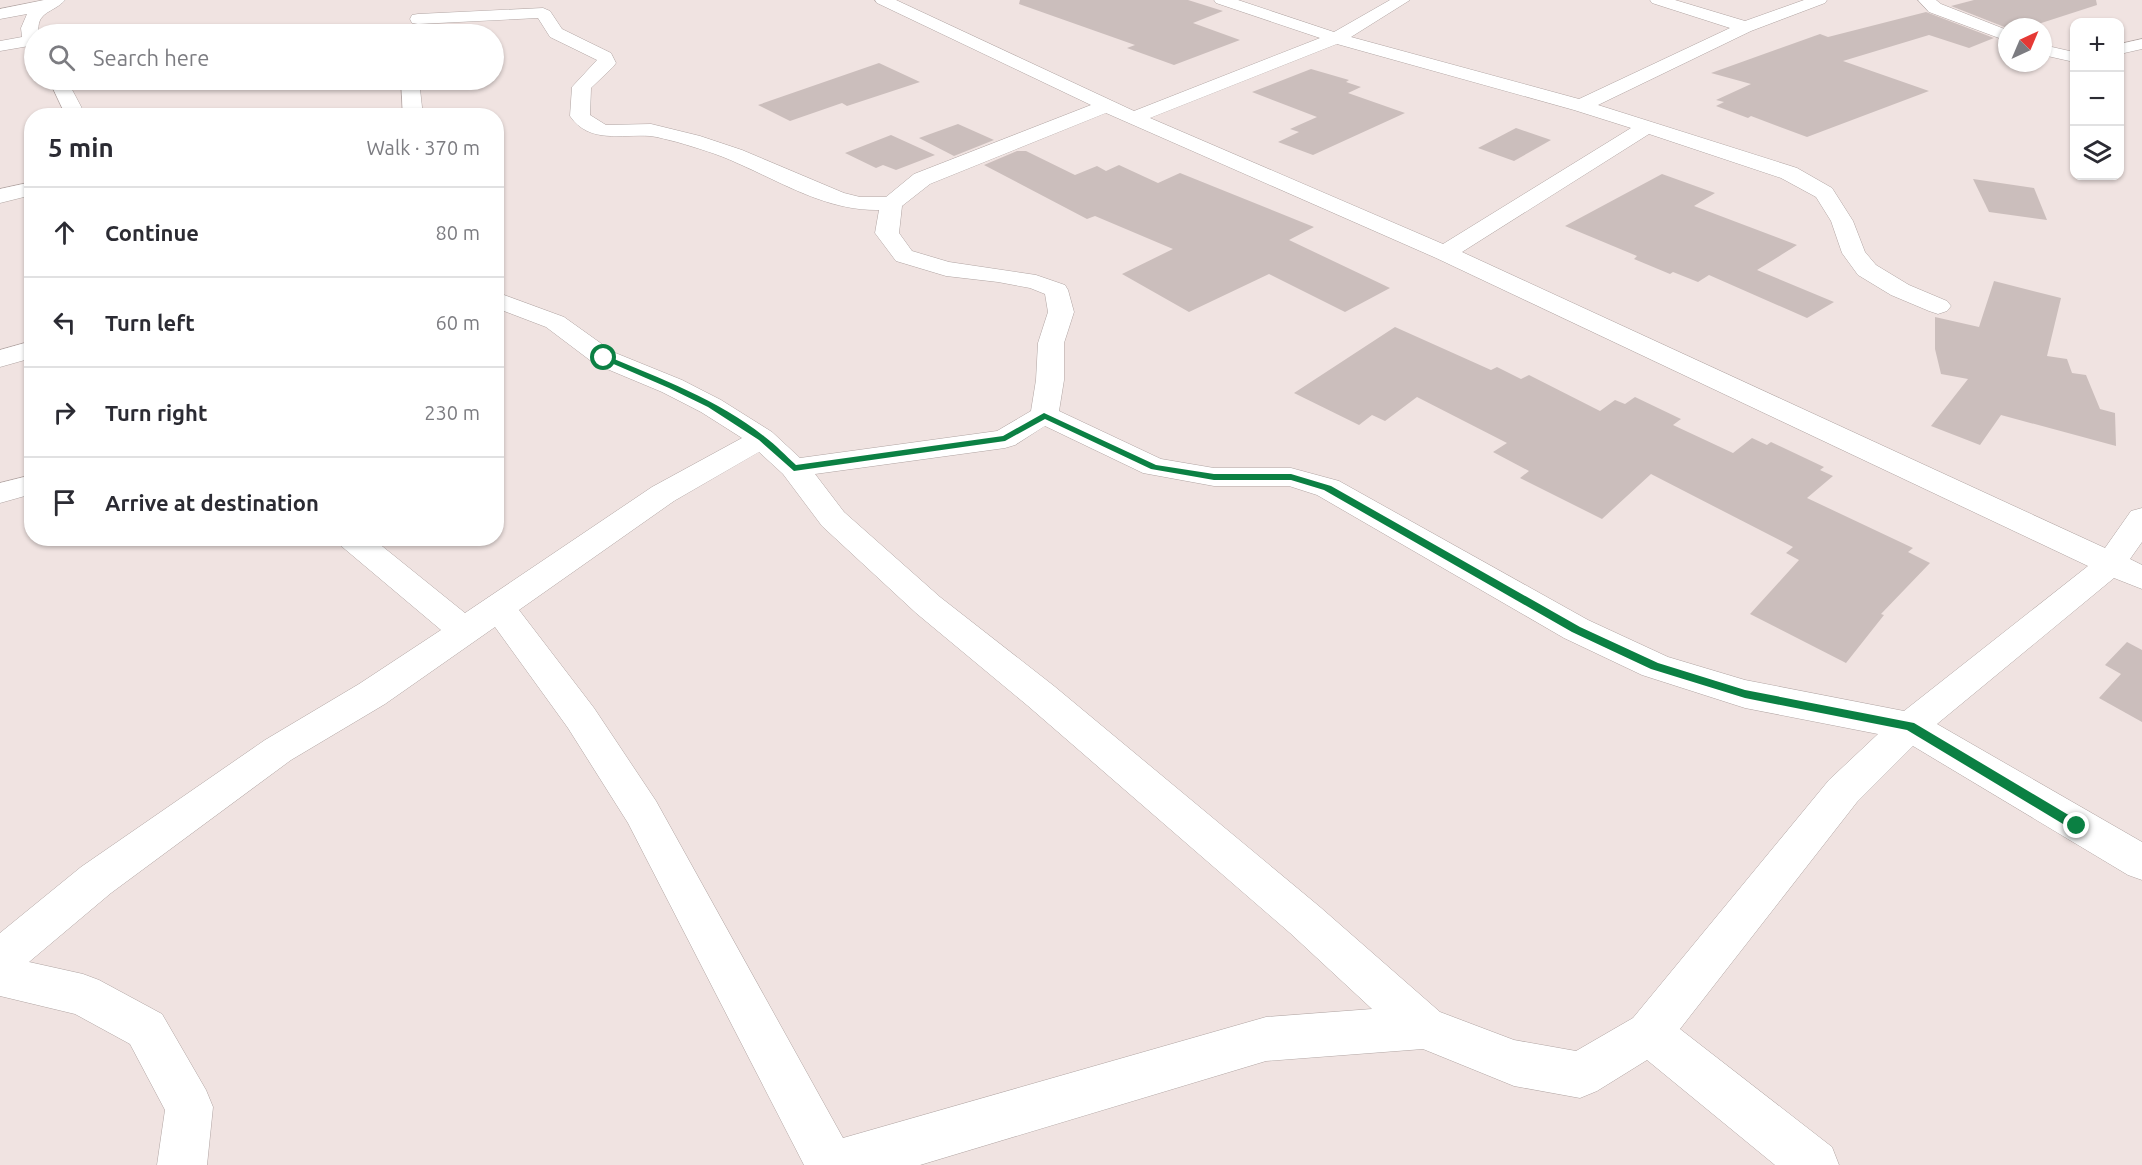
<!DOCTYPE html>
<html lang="en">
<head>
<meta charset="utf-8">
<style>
  body { margin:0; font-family:Ubuntu,sans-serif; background:#f2f2f3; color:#2b2b33 }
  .controls { position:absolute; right:18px; top:18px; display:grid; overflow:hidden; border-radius:12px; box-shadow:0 2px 4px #0004 }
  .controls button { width:54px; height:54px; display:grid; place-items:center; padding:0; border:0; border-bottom:2px solid #e1e1e2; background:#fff; color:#2b2b33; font:30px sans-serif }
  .compass { position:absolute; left:1998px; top:18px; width:54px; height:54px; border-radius:50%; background:#fff; box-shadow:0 2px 4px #0004; rotate:44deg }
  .stop { position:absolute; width:18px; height:18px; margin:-14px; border:4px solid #0b8043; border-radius:50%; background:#fff }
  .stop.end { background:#0b8043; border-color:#fff; box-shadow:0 2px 6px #0008 }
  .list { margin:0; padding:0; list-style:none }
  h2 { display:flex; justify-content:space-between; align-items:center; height:78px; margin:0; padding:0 24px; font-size:26px }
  h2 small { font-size:20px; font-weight:400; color:#7c7c81 }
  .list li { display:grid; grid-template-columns:39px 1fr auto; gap:18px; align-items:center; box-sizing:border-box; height:90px; padding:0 24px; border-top:2px solid #e1e1e2 }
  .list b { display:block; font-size:22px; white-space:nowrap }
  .list em { font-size:20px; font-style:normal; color:#7c7c81 }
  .icon { flex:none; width:33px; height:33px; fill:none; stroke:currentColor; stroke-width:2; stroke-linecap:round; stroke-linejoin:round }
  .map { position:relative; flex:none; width:2142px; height:1165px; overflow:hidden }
  .search { position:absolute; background:#fff; box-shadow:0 2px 4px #0004; left:24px; top:24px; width:480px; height:66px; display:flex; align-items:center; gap:15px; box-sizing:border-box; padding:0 21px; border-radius:33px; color:#7c7c81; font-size:22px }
  .panel { position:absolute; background:#fff; box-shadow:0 2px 4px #0004; left:24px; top:108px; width:480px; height:438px; border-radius:24px }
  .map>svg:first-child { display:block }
</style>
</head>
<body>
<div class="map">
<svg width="2142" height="1165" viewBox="0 0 2142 1165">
  <rect width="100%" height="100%" fill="#f0e3e1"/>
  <g fill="#cbbebc">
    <polygon points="1020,0 1188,0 1223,11 1193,23 1240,40 1174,65 1127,48 1135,45 1019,4"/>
    <polygon points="1974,0 2096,0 2097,5 2029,27 2007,28 1951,6"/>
    <polygon points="1926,12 1994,38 1969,48 1929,35 1843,61 1929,91 1807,137 1751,116 1748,118 1716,106 1724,102 1716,100 1751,84 1711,73 1820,34 1828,37"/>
    <polygon points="879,63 920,82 847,106 842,103 790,121 758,105"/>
    <polygon points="1311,69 1349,80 1346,82 1361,87 1348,93 1405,113 1313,155 1278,142 1299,132 1290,129 1317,117 1252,92"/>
    <polygon points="958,124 994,140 954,156 919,138"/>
    <polygon points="1516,128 1551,140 1514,161 1478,148"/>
    <polygon points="891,135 935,155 896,170 883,165 876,168 845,153"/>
    <polygon points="1017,151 1026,151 1075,175 1097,166 1106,171 1119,165 1158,183 1180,173 1314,227 1289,240 1390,288 1345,312 1269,274 1189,312 1122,274 1173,249 1095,216 1087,219 984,165"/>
    <polygon points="1662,174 1715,193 1694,206 1797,245 1757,270 1834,302 1807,318 1709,275 1698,282 1673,272 1670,274 1634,259 1637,256 1565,226"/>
    <polygon points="1973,179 2034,188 2047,220 1989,212"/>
    <polygon points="1994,281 2061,298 2047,356 2067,359 2072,373 2086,375 2100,409 2115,413 2116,446 2001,415 1980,445 1931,426 1968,379 1941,374 1935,349 1935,317 1979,327"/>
    <polygon points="1395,327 1491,370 1497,367 1521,379 1529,375 1600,411 1615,400 1625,404 1635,397 1681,419 1673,425 1733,453 1752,438 1767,445 1771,442 1824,467 1820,470 1833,476 1807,498 1913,548 1908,552 1930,563 1881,614 1884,615 1846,663 1750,614 1799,560 1786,553 1793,547 1651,474 1602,519 1520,478 1529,471 1493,452 1507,443 1417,397 1385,421 1372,415 1359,425 1294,393"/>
    <polygon points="2127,642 2142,650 2142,722 2099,698 2121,674 2105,665"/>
  </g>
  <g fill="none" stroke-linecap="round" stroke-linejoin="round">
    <g stroke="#b0a4a2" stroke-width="1">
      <g id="minor">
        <path d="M44 0H65C54 13 35 11 39 34H34V47L29 46 0 51V41L22 37 21 28 27 14 0 19V9Z"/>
        <path d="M875 0H896L1134 111 1320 38 1216 3 1214 0H1238L1334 32 1390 0H1410L1351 37 1579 99 1730 28 1652 3 1650 0H1675L1745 21 1804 0H1827L1825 3 1751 31 1598 105 1797 168 1832 188 1853 221 1865 252 1876 265 1909 285 1947 301 1951 306 1947 311 1938 314 1929 311 1891 295 1858 275 1842 253 1831 221 1816 197 1781 178 1649 134 1462 252 2105 548 2131 511 2142 508V542L2130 559 2142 565V589L2114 578 1937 724 2142 842V880L2128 875 1913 746 1857 802 1680 1029 1832 1147 1839 1165H1775L1647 1060 1597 1091 1580 1098 1514 1086 1423 1049 1266 1061 920 1165H804L628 823 568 728 495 627 385 704 291 760 111 893 29 962 83 974 99 980 162 1014 206 1090 213 1107 207 1165H157L165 1110 130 1044 75 1014 0 996V933L81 867 265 740 359 684 441 630 340 545 335 538H372L465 613 652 487 742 438 701 412 662 392 595 364 546 327 496 308V292L564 317 613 352 682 380 721 400 772 432 800 458 997 431 1031 411 1036 380 1038 343 1048 312 1045 294 1030 288 998 282 946 276 896 261 875 233 879 210C827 211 783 183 737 163 718 154 697 148 677 142 668 140 659 137 650 136 621 134 589 144 570 116L572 87 597 60 550 37 538 18 418 24 412 23 410 19 412 15 418 14 543 8 550 11 562 29 611 53 616 63 613 67 591 88 590 115 606 125 651 124 700 136 742 150 844 193 860 197H886L914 174 1091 105 877 3ZM1337 44 1574 110 1631 128 1443 244 1150 118ZM1106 113 1436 258 2088 566 1904 711 1745 680 1668 657 1588 620 1339 481 1291 468H1214L1161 459 1059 411 1064 380V343L1074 312 1068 290 1065 285 1036 275 949 262 912 251 899 233 902 206 930 184ZM1045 426 1143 473 1214 486H1289L1317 495 1564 638 1642 675 1745 708 1878 734 1829 780 1633 1018 1576 1051 1514 1040 1440 1012 1320 907 1054 686 940 597 844 512 815 474 1005 448 1015 445ZM759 452 783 474 822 526 916 613 1028 706 1290 933 1372 1009 1266 1017 843 1138 656 801 594 708 519 610 674 501Z"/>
        <polygon points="1918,0 1936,0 1941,4 2007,30 2007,41 1929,12"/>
        <polygon points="2142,39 2142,49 2120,54 2120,44"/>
        <polygon points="2043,45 2074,52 2074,62 2043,55"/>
        <polygon points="49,80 67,80 86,116 66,116"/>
        <polygon points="401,80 419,80 423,116 403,116"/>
        <polygon points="32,182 32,195 0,203 0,189"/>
        <polygon points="32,341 32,358 0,367 0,350"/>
        <polygon points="32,475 32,494 0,503 0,483"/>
      </g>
    </g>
    <use href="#minor" fill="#fff" fill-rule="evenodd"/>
  </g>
  <path fill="#0b8043" d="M602 356H607C661 379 719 400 765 437 776 445 786 456 796 465L1003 436 1044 413 1156 465 1214 474H1291L1331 486 1580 627 1658 663 1745 690 1914 723 2082 823 2083 826 2077 831 2073 830 1907 730 1745 698 1651 669 1572 632 1324 490 1291 480H1214L1151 469 1045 419 1005 441 794 471 759 440 708 407 669 388 602 359Z"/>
</svg>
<div class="controls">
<button>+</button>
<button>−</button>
<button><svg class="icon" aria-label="layers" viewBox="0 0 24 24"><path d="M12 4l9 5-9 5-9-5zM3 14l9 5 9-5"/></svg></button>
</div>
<svg class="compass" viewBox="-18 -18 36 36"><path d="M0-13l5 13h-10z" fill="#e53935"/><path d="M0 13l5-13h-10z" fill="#7c7c81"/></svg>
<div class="stop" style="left:604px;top:358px"></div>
<div class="stop end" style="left:2077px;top:826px"></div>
<div class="search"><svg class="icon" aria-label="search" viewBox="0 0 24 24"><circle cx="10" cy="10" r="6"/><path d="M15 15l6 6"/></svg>Search here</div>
<section class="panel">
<h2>5 min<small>Walk · 370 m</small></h2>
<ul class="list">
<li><svg class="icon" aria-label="ahead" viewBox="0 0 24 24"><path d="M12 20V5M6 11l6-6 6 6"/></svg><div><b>Continue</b></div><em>80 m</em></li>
<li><svg class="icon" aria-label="left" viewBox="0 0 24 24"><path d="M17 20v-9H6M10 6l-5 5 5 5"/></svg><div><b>Turn left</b></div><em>60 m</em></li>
<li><svg class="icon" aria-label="right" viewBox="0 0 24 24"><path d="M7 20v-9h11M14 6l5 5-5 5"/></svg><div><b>Turn right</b></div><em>230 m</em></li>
<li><svg class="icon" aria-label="arrive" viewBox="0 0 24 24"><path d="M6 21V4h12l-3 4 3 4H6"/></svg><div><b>Arrive at destination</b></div></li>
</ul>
</section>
</div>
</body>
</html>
